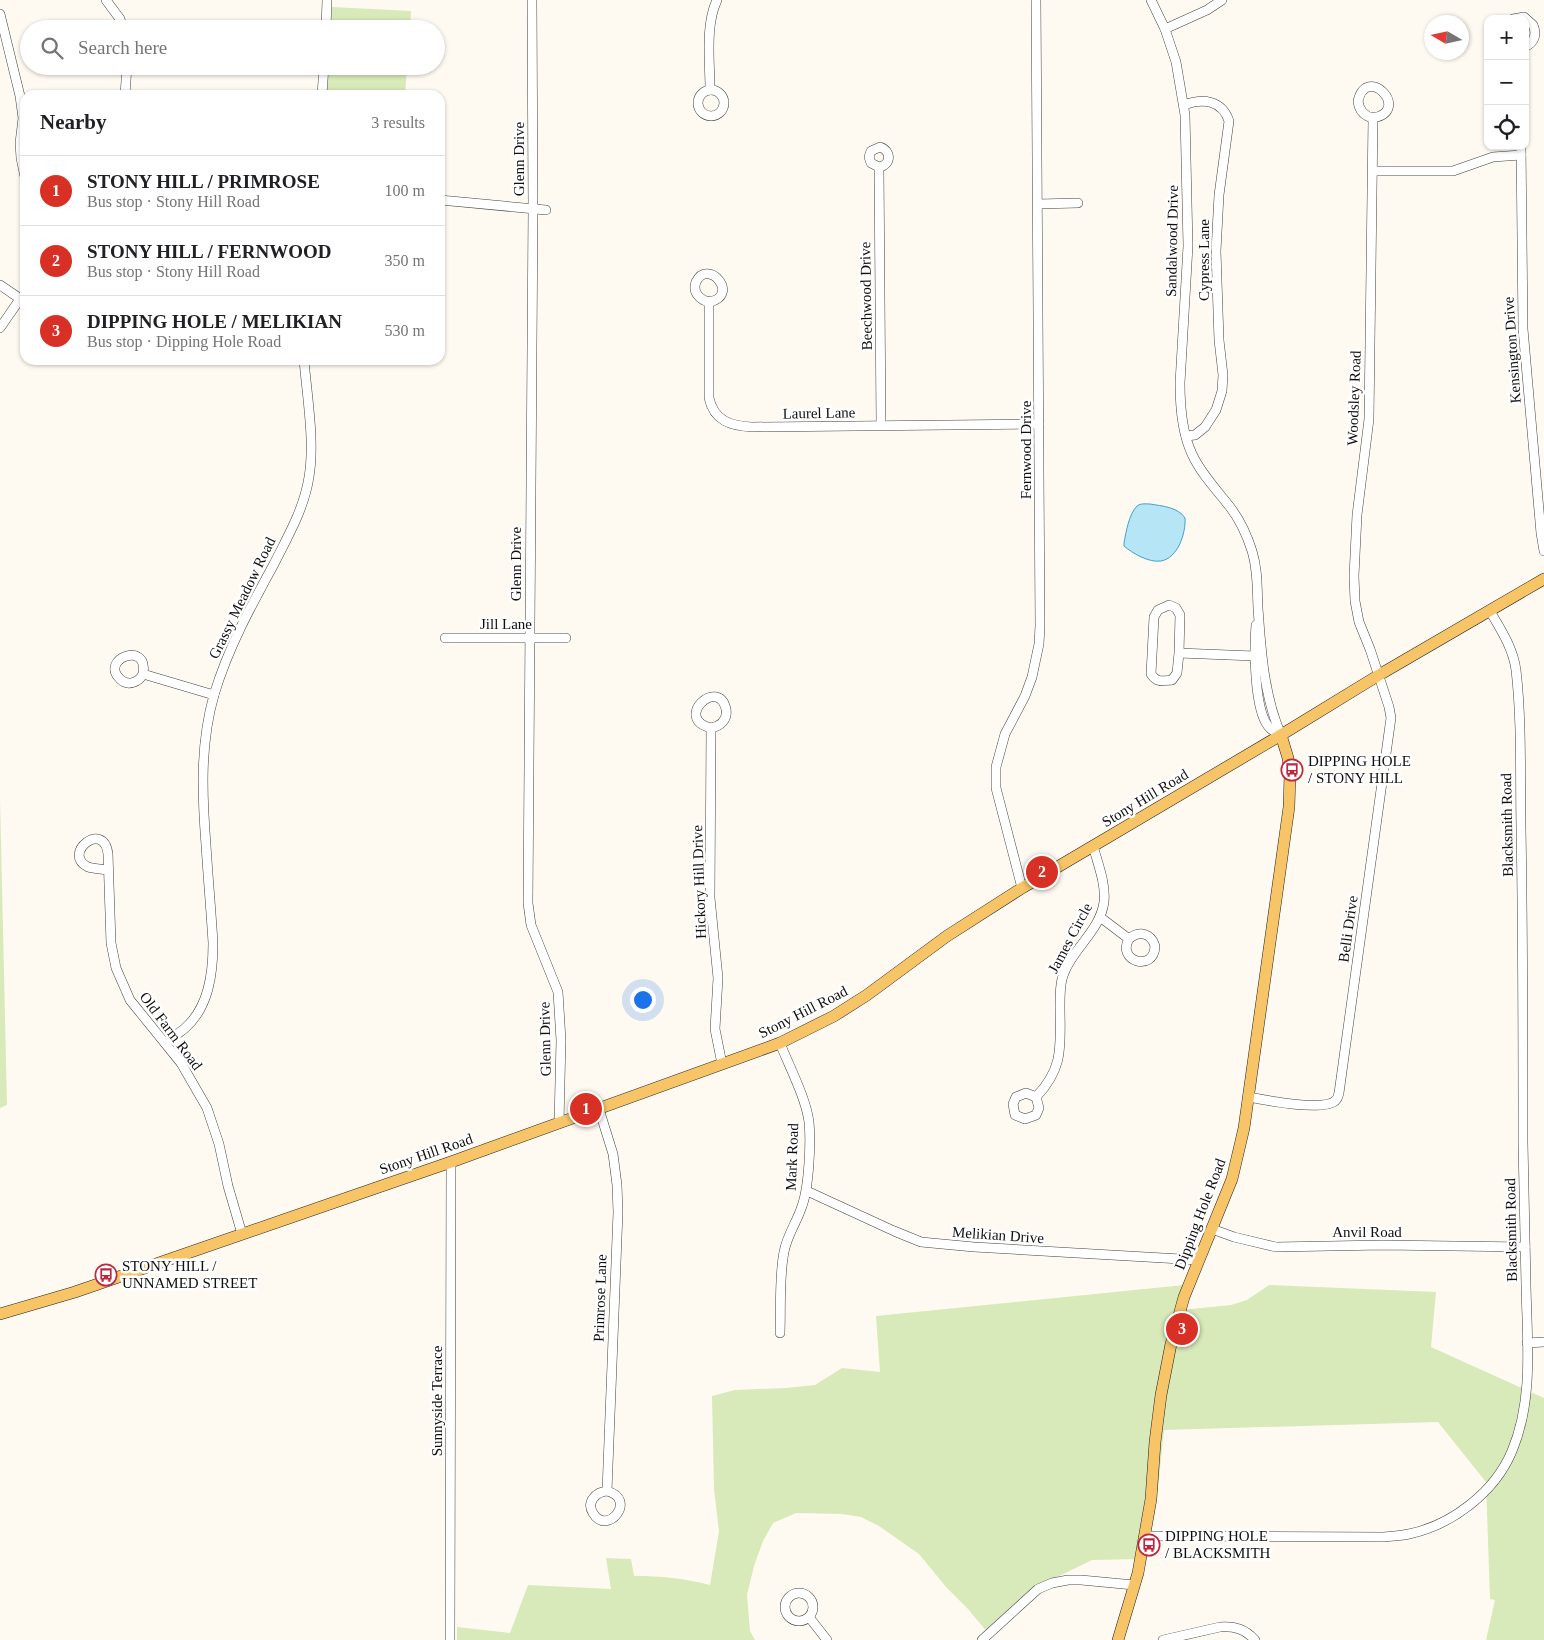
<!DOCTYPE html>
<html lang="en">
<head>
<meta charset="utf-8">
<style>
  body { margin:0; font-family:Georgia,serif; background:#f6f6f6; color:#202124 }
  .controls { position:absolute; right:15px; top:15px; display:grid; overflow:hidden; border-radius:10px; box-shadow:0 1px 4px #0004 }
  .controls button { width:45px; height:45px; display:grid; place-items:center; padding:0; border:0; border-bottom:1px solid #e0e0e0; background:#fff; color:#202124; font:25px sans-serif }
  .compass { position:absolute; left:1424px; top:15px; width:45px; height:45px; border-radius:50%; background:#fff; box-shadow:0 1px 4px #0004; rotate:279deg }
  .you { position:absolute; left:642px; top:999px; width:18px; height:18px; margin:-12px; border:4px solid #fff; border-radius:50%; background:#1a73e8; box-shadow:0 0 0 8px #1a73e833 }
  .badge { display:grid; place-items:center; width:32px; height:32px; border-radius:50%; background:#d93025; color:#fff; font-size:16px; font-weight:700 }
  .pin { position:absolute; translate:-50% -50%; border:2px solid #fff; box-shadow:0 1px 5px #0006 }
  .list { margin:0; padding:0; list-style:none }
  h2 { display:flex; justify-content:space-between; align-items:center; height:65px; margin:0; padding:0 20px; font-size:21px }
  h2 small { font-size:16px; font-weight:400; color:#757577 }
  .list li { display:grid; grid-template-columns:32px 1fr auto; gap:15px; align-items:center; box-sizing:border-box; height:70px; padding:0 20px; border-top:1px solid #e0e0e0 }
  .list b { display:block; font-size:19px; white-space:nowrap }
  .list p { margin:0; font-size:16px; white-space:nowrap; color:#757577 }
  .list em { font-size:16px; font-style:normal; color:#757577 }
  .icon { flex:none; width:28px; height:28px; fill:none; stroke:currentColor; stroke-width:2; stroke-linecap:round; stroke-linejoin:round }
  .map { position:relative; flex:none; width:1544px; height:1640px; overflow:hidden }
  .search { position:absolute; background:#fff; box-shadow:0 1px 4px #0004; left:20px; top:20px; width:425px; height:55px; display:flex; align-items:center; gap:12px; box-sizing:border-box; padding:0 18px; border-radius:28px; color:#757577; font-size:19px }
  .panel { position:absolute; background:#fff; box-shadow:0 1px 4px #0004; left:20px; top:90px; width:425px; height:275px; border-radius:15px }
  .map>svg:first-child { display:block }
</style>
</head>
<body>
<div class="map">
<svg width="1544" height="1640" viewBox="0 0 1544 1640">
  <rect width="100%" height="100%" fill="#fffaf1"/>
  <g fill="#d8e9ba">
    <polygon points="332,7 411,11 410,29 331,29"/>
    <polygon points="329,66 407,66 405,95 327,95"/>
    <polygon points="0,798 7,1105 0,1108"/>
    <path d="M1184 1285 1181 1310 1231 1305 1247 1300 1269 1285 1436 1292 1431 1347 1544 1398V1640H1486L1495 1600 1490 1599 1486 1482 1438 1422 1164 1430 1158 1488 1141 1559 1092 1560 1049 1581 988 1633 968 1609 946 1587 919 1554 879 1526 861 1517 842 1514 796 1513 773 1523 763 1541 754 1566 747 1595 750 1631 755 1640H457V1627L510 1633 528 1585 611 1589 606 1558 631 1559 634 1576C662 1576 682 1578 710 1585L719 1531 714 1489 712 1396 735 1390 786 1388 815 1385 842 1368 880 1372 876 1316Z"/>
  </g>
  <path fill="#b6e5f6" stroke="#3da3cc" d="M1150 504C1162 506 1178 507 1185 518 1186 533 1178 558 1161 561 1149 563 1132 553 1124 546V543C1126 532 1129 514 1137 506 1141 503 1146 504 1150 504Z"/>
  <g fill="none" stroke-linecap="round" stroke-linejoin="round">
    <g stroke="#424242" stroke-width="10">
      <g id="minor">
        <polyline points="106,0 120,19 123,29"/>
        <polyline points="532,0 533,209 528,903 531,925 558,992 561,1040 559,1123"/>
        <path d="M1151 0 1165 29 1176 62 1185 115 1188 246 1180 383C1180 407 1182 433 1192 454 1201 474 1217 490 1230 507 1240 520 1247 535 1252 551 1258 570 1257 589 1258 608 1261 651 1264 696 1281 735"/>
        <polyline points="0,14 20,96 23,118 20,143 21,158 25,177"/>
        <path d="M1513 19 1524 17 1533 25C1537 34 1535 42 1525 47"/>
        <polyline points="326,29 327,0"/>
        <polyline points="1165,29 1207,10 1222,0"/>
        <circle cx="711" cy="103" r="13"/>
        <path d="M710 90C710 62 705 25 717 0"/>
        <polyline points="125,95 127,66"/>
        <polyline points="322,95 324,66"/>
        <path d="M1184 105C1203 98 1222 100 1229 121L1219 195 1216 251 1219 340 1223 375 1222 391 1216 410 1205 427 1195 435 1186 436"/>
        <polyline points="1521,146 1523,329 1541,533 1544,551"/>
        <path d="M879 167C891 165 892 151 880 147L871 151 869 157 871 163 879 167 881 425"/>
        <polyline points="1373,171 1453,171 1493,157 1521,155"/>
        <polyline points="440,200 546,210"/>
        <polyline points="1038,204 1078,203"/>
        <polyline points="0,285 25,302"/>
        <path d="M709 302C741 296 708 257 696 282 692 292 700 300 709 302V398C714 421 731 426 752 427L1039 424"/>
        <polyline points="0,328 20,299"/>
        <path d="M1256 625C1254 647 1254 708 1268 726 1271 730 1276 733 1281 735"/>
        <polyline points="445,638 566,638"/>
        <path d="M1179 653 1177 673 1172 680C1162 681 1157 683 1151 674L1154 617 1158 610 1169 605 1176 608 1180 615 1179 653 1254 656"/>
        <path d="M143 674C139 682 128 687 120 679 99 659 149 640 143 674L214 695"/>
        <path d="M711 728C720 726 728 720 726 709 718 676 673 719 711 728L710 898 718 978 715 1029 722 1064"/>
        <path d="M109 870C102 869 94 869 88 867 61 854 104 819 108 854L111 943 116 968 130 1000 181 1063 207 1108 219 1144 228 1186 242 1234"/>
        <polyline points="1022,888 996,788 996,767 1005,734 1025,696 1032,677 1039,644 1040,626 1036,0"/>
        <path d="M1100 917 1129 939C1139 930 1151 933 1155 946 1154 973 1116 961 1129 939"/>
        <path d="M165 1043C171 1038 178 1034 184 1029 209 1008 213 973 213 943 211 910 208 877 206 845 202 794 200 744 214 695 228 648 251 606 274 564 288 536 304 509 309 477 315 442 307 396 304 360"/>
        <path d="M780 1043C789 1066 806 1098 809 1122 811 1142 809 1187 802 1206 797 1222 787 1235 784 1252 779 1277 781 1307 780 1333"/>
        <path d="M1036 1097 1039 1108 1036 1115 1025 1119 1015 1115 1013 1104 1016 1097 1026 1093 1036 1097C1065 1067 1060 1044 1060 1005 1060 997 1060 987 1062 979 1070 950 1100 932 1104 902 1106 884 1098 864 1093 846"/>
        <path d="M1249 1097C1264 1100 1326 1112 1336 1100 1338 1098 1338 1096 1339 1093L1389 732 1391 718 1389 707 1370 649 1359 622 1355 601 1354 576 1357 515 1369 419 1373 118C1364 116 1359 110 1358 101 1367 63 1412 111 1373 118"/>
        <path d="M599 1109 613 1154 617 1185 618 1212 607 1491C596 1492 586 1502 593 1513 607 1537 638 1499 607 1491"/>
        <polyline points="807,1191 894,1231 921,1242 974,1247 1198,1260"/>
        <polyline points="1212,1229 1234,1237 1276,1247 1383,1245 1525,1247"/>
        <polyline points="1527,1343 1544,1342"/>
        <path d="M1144 1536 1383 1537C1392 1536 1400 1536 1409 1534 1452 1525 1495 1492 1512 1451 1534 1399 1527 1340 1526 1285 1525 1238 1524 1190 1523 1143 1523 1038 1523 933 1521 828 1520 776 1522 722 1516 670 1513 648 1501 630 1490 611"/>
        <circle cx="799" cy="1607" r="14"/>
        <polyline points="809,1617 827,1640"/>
        <polyline points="450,1640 451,1162"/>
        <polyline points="982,1640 1038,1589 1052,1583 1068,1580 1081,1580 1134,1585"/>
        <path d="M1163 1640 1220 1627C1235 1626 1245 1629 1255 1640"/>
      </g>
    </g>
    <g stroke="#202020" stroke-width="12">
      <g id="major">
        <polyline points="0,1314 75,1292 451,1162 780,1043 834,1016 867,995 947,936 1022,888 1281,735 1379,675 1544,579"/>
        <polyline points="1118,1640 1138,1573 1151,1499 1155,1442 1161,1395 1171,1344 1184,1297 1232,1179 1244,1128 1289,807 1290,774 1288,758 1281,735"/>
      </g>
    </g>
    <use href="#minor" stroke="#fff" stroke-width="9"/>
    <use href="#major" stroke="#f7c568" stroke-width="11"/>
  </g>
  <defs>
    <g id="bus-ring" transform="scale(1.125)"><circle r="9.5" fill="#fff" stroke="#be273f" stroke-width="1.5"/><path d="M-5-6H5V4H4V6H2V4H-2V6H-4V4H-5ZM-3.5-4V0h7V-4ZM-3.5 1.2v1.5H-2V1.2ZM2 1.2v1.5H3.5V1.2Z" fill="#be273f"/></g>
  </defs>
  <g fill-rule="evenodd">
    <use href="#bus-ring" x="1292" y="770"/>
    <use href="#bus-ring" x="106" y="1275"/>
    <use href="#bus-ring" x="1149" y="1545"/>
  </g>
  <g text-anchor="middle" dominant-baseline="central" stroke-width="5" stroke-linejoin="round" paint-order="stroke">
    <g font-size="15" fill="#0f0f0f" stroke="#fff">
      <text transform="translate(519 159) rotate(-90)">Glenn Drive</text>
      <text transform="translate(1172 241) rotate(-89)">Sandalwood Drive</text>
      <text transform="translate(1204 260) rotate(-90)">Cypress Lane</text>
      <text transform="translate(866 296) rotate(-91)">Beechwood Drive</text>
      <text transform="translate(1512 350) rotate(-94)">Kensington Drive</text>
      <text transform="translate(1354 398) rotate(-88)">Woodsley Road</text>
      <text transform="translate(819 413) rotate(-1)">Laurel Lane</text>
      <text transform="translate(1026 450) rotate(-90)">Fernwood Drive</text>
      <text transform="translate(516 564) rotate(-90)">Glenn Drive</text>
      <text transform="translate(242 598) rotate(-64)">Grassy Meadow Road</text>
      <text x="506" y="624">Jill Lane</text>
      <text transform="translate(1145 798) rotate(-31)">Stony Hill Road</text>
      <text transform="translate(1507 825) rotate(-91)">Blacksmith Road</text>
      <text transform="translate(699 882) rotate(-92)">Hickory Hill Drive</text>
      <text transform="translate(1348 929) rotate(-82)">Belli Drive</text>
      <text transform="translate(1070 938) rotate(-62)">James Circle</text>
      <text transform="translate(803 1012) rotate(-27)">Stony Hill Road</text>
      <text transform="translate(171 1031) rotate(53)">Old Farm Road</text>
      <text transform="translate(545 1039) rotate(-91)">Glenn Drive</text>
      <text transform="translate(426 1154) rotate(-19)">Stony Hill Road</text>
      <text transform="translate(792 1157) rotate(-88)">Mark Road</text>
      <text transform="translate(1200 1214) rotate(-69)">Dipping Hole Road</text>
      <text transform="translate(1511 1230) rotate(-91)">Blacksmith Road</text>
      <text x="1367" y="1232">Anvil Road</text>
      <text transform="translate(998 1235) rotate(4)">Melikian Drive</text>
      <text transform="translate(600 1298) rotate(-88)">Primrose Lane</text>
      <text transform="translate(437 1401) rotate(-90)">Sunnyside Terrace</text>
    </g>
    <g font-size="15" fill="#0f0f0f" stroke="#fff" text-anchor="start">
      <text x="1308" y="761">DIPPING HOLE<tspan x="1308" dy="17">/ STONY HILL</tspan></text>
      <text x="122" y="1266">STONY HILL /<tspan x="122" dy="17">UNNAMED STREET</tspan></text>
      <text x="1165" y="1536">DIPPING HOLE<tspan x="1165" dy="17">/ BLACKSMITH</tspan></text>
    </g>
  </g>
</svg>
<div class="controls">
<button>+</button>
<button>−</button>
<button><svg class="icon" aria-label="locate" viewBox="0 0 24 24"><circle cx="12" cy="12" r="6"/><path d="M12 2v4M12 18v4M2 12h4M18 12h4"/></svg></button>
</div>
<svg class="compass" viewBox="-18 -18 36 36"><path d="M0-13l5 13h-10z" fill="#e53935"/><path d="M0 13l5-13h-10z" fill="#757577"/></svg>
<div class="you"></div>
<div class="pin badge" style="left:586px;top:1109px">1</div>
<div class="pin badge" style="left:1042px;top:872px">2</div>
<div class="pin badge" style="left:1182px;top:1329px">3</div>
<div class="search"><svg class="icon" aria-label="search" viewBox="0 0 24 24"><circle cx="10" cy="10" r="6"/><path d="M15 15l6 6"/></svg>Search here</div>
<section class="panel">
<h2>Nearby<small>3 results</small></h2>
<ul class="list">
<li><span class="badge">1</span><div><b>STONY HILL / PRIMROSE</b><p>Bus stop · Stony Hill Road</p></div><em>100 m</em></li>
<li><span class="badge">2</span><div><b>STONY HILL / FERNWOOD</b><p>Bus stop · Stony Hill Road</p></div><em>350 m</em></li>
<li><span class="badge">3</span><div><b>DIPPING HOLE / MELIKIAN</b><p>Bus stop · Dipping Hole Road</p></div><em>530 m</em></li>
</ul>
</section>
</div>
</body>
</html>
